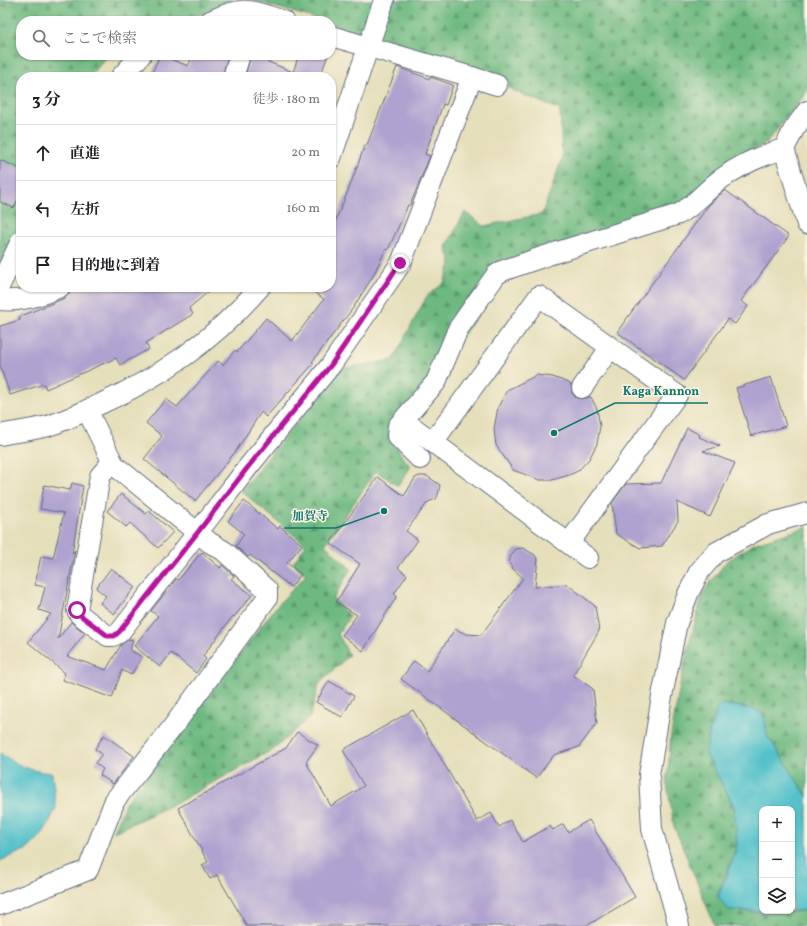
<!DOCTYPE html>
<html lang="ja">
<head>
<meta charset="utf-8">
<style>
  body { margin:0; font-family:Vollkorn,"Noto Serif JP",serif; background:#f2f2f2; color:#202124 }
  .controls { position:absolute; right:12px; bottom:12px; display:grid; overflow:hidden; border-radius:8px; box-shadow:0 1px 3px #0004 }
  .controls button { width:36px; height:36px; display:grid; place-items:center; padding:0; border:0; border-bottom:1px solid #e0e0e0; background:#fff; color:#202124; font:20px sans-serif }
  .stop { position:absolute; width:12px; height:12px; margin:-9px; border:3px solid #b5179e; border-radius:50%; background:#fff }
  .stop.end { background:#b5179e; border-color:#fff; box-shadow:0 1px 4px #0008 }
  .list { margin:0; padding:0; list-style:none }
  h2 { display:flex; justify-content:space-between; align-items:center; height:52px; margin:0; padding:0 16px; font-size:17px }
  h2 small { font-size:13px; font-weight:400; color:#757577 }
  .list li { display:grid; grid-template-columns:26px 1fr auto; gap:12px; align-items:center; box-sizing:border-box; height:56px; padding:0 16px; border-top:1px solid #e0e0e0 }
  .list b { display:block; font-size:15px; white-space:nowrap }
  .list em { font-size:13px; font-style:normal; color:#757577 }
  .icon { flex:none; width:22px; height:22px; fill:none; stroke:currentColor; stroke-width:2; stroke-linecap:round; stroke-linejoin:round }
  .map { position:relative; flex:none; width:807px; height:926px; overflow:hidden }
  .search { position:absolute; background:#fff; box-shadow:0 1px 3px #0004; left:16px; top:16px; width:320px; height:44px; display:flex; align-items:center; gap:10px; box-sizing:border-box; padding:0 14px; border-radius:16px; color:#757577; font-size:15px }
  .panel { position:absolute; background:#fff; box-shadow:0 1px 3px #0004; left:16px; top:72px; width:320px; height:220px; border-radius:16px }
  .map>svg:first-child { display:block }
</style>
</head>
<body>
<div class="map">
<svg width="807" height="926" viewBox="0 0 807 926">
  <defs>
    <pattern id="forest-firs" width="22" height="20" patternUnits="userSpaceOnUse"><rect width="22" height="20" fill="#6eb981"/><path d="M5 1l3.5 6h-7zM16 11l3.5 6h-7z" fill="#5a976d"/></pattern>
  </defs>
  <rect width="100%" height="100%" fill="#fcf5e5"/>
  <filter id="ink" filterUnits="userSpaceOnUse"><feTurbulence type="fractalNoise" baseFrequency=".025" numOctaves="2"/><feDisplacementMap in="SourceGraphic" scale="8" xChannelSelector="R" yChannelSelector="G"/><feConvolveMatrix kernelMatrix="1 2 1 2 8 2 1 2 1" color-interpolation-filters="sRGB"/></filter>
  <filter id="wash" filterUnits="userSpaceOnUse"><feTurbulence type="fractalNoise" baseFrequency=".012" numOctaves="4" result="noise"/><feDisplacementMap in="SourceGraphic" scale="16" xChannelSelector="R" yChannelSelector="G"/><feGaussianBlur stdDeviation="0.9" result="paint"/><feColorMatrix in="noise" values="0 0 0 0 0 0 0 0 0 0 0 0 0 0 0 0 0 1.4 0 .05"/><feComposite in="paint" operator="in"/></filter>
  <g filter="url(#wash)">
    <rect width="100%" height="100%" fill="#e6dfbb"/>
    <g fill="url(#forest-firs)" stroke="#447470">
      <polygon points="0,0 232,0 187,21 21,21 21,55 109,55 89,77 21,77 21,223 0,264"/>
      <polygon points="252,0 807,0 807,92 768,141 708,181 680,205 518,260 432,378 393,439 402,457 411,466 398,486 376,471 325,545 351,569 333,599 350,616 338,634 349,655 319,684 310,717 274,749 178,802 114,832 125,804 276,607 306,575 293,563 306,545 241,491 340,369 393,360 427,296 444,283 451,261 446,247 465,212 484,226 542,214 562,159 560,110 510,89 501,75 331,24 331,21 323,21"/>
      <path d="M807 527V796L767 735 765 720 745 707H733L726 704C680 753 734 777 737 827 739 858 724 870 718 897 731 918 785 914 807 910V926H715L674 826 667 784 671 735 684 664 703 592 726 562 753 544Z"/>
    </g>
    <g fill="#54c1cb" stroke="#387894" fill-rule="evenodd">
      <path d="M721 704 753 709 762 713 765 720 767 735 807 796V910L778 912 729 910 718 897 734 857 737 844 734 806 706 754 710 729 718 707ZM762 809H792V911H762Z"/>
      <path d="M0 753C19 766 29 771 52 773L56 808 49 823 41 836 29 848 0 861Z"/>
    </g>
    <g id="blocks">
      <g fill="#afa2d0">
        <polygon points="160,55 188,66 193,55 228,55 222,77 150,77"/>
        <polygon points="251,55 293,72 299,55 328,55 320,77 245,77"/>
        <polygon points="397,67 430,79 430,77 453,85 446,105 443,104 425,154 430,156 410,205 408,205 388,250 386,249 373,276 353,308 312,362 314,363 266,417 261,412 236,451 195,501 144,459 162,436 146,423 166,399 177,407 218,361 223,365 235,350 237,352 266,318 292,341 324,299 306,287 331,287 331,231 348,191 365,145 367,145"/>
        <polygon points="0,160 21,169 21,193 14,208 0,202"/>
        <polygon points="725,190 789,236 741,301 748,306 735,324 728,319 684,380 617,332 708,206"/>
        <polygon points="71,287 214,287 189,308 193,314 146,343 149,349 120,365 116,358 46,389 44,384 10,395 0,366 0,326 20,320 19,317 65,298 69,294"/>
        <polygon points="537,375 553,377 569,383 571,385 572,393 576,398 581,399 591,397 597,409 600,426 597,444 589,459 578,471 569,475 552,480 540,480 513,470 496,445 494,429 498,407 507,390"/>
        <polygon points="771,377 786,426 751,436 736,388"/>
        <polygon points="687,428 700,435 699,437 720,446 703,451 735,463 710,517 677,502 678,521 662,546 640,548 616,534 612,503 626,484 661,483"/>
        <polygon points="419,476 427,476 440,485 438,495 436,499 428,502 406,531 418,540 398,568 407,575 394,594 397,596 363,651 342,635 357,615 336,602 360,564 330,543 378,477 404,496 415,478"/>
        <polygon points="72,483 83,486 72,554 75,550 58,639 71,622 85,633 67,656 106,670 121,645 129,639 133,640 130,650 142,657 131,675 122,670 112,698 63,680 65,673 28,642 51,614 39,610 45,587 35,585 41,556 53,558 64,513 40,509 44,485 70,490"/>
        <polygon points="121,494 146,514 149,511 173,532 158,548 130,523 126,527 107,511"/>
        <polygon points="244,501 278,529 280,526 302,545 287,563 301,574 291,587 250,555 248,557 236,546 244,534 228,521"/>
        <polygon points="523,548 535,555 537,559 538,558 535,587 567,584 595,606 599,631 573,675 593,689 597,723 579,747 554,755 536,778 401,679 414,661 427,671 455,629 466,634 481,635 523,578 513,569 509,562 511,555 516,549"/>
        <polygon points="202,552 220,568 222,565 234,576 231,579 252,595 234,617 233,616 203,656 206,659 196,673 171,653 160,667 134,646 158,616 151,611 176,579 178,580"/>
        <polygon points="111,568 135,587 114,614 100,603 106,596 96,588"/>
        <polygon points="329,681 354,696 342,717 316,702"/>
        <polygon points="413,710 477,821 491,813 499,827 510,820 523,842 550,826 553,830 563,824 568,832 589,820 635,897 586,926 247,926 217,875 210,879 202,865 208,862 178,808 286,748 297,732 318,745 306,762 331,806 364,786 343,750"/>
        <polygon points="104,735 134,756 113,784 100,775 103,769 95,763 102,754 95,749"/>
      </g>
    </g>
  </g>
  <g filter="url(#ink)">
    <use href="#blocks" fill-opacity="0" stroke="#626d7f" stroke-width="1"/>
    <g fill="none" stroke-linecap="round" stroke-linejoin="round">
      <g stroke="#626d7f" stroke-width="22">
        <g id="minor">
          <path d="M210 21C245 5 249 10 284 21"/>
          <polyline points="121,77 141,55"/>
          <polyline points="233,77 240,55"/>
          <polyline points="472,77 497,85"/>
          <polyline points="807,111 794,129 784,149 807,224"/>
          <polyline points="331,158 384,0"/>
          <polyline points="0,285 21,241"/>
          <path d="M0 300C22 302 40 296 60 287"/>
          <polyline points="582,388 610,348"/>
          <polyline points="414,428 588,558"/>
          <path d="M0 435C16 432 32 430 48 426 64 421 81 413 96 406 161 377 213 341 260 287"/>
          <polyline points="433,442 539,296 677,395 569,543"/>
          <path d="M420 459 397 436 398 426 436 382 458 329 496 275 502 271 545 256 679 214C695 205 706 190 721 179 740 165 762 155 784 149"/>
          <polyline points="112,462 100,476 77,610 80,615 108,636 113,636 119,633 198,532 248,467 331,365 401,263 472,77 331,36"/>
          <polyline points="0,905 88,870 115,800 172,728 267,598 267,590 224,551 209,542 114,465 87,410"/>
          <polyline points="679,926 652,829 649,775 662,696 677,623 688,594 699,572 715,553 768,524 807,513"/>
        </g>
      </g>
      <use href="#minor" stroke="#fff" stroke-width="20"/>
    </g>
  </g>
  <g fill="none" stroke-linecap="round" stroke-linejoin="round" filter="url(#ink)">
    <polyline stroke="#b5179e" stroke-width="5" points="77,610 80,615 108,636 114,636 119,632 198,532 248,467 331,365 400,263"/>
  </g>
  <path fill="none" stroke="#0f766e" stroke-width="1.5" d="M554 433L615 403H708M384 511L336 528H284"/>
  <g fill="#0f766e" stroke="#fcf5e5" stroke-width="1.5">
    <circle cx="554" cy="433" r="4"/>
    <circle cx="384" cy="511" r="4"/>
  </g>
  <g font-size="12" text-anchor="middle" font-weight="bold" fill="#0f766e" stroke="#fcf5e5" stroke-width="3" stroke-linejoin="round" paint-order="stroke">
    <text x="661" y="395">Kaga Kannon</text>
    <text x="310" y="520">加賀寺</text>
  </g>
</svg>
<div class="controls">
<button>+</button>
<button>−</button>
<button><svg class="icon" aria-label="layers" viewBox="0 0 24 24"><path d="M12 4l9 5-9 5-9-5zM3 14l9 5 9-5"/></svg></button>
</div>
<div class="stop" style="left:77px;top:610px"></div>
<div class="stop end" style="left:400px;top:263px"></div>
<div class="search"><svg class="icon" aria-label="search" viewBox="0 0 24 24"><circle cx="10" cy="10" r="6"/><path d="M15 15l6 6"/></svg>ここで検索</div>
<section class="panel">
<h2>3 分<small>徒歩 · 180 m</small></h2>
<ul class="list">
<li><svg class="icon" aria-label="ahead" viewBox="0 0 24 24"><path d="M12 20V5M6 11l6-6 6 6"/></svg><div><b>直進</b></div><em>20 m</em></li>
<li><svg class="icon" aria-label="left" viewBox="0 0 24 24"><path d="M17 20v-9H6M10 6l-5 5 5 5"/></svg><div><b>左折</b></div><em>160 m</em></li>
<li><svg class="icon" aria-label="arrive" viewBox="0 0 24 24"><path d="M6 21V4h12l-3 4 3 4H6"/></svg><div><b>目的地に到着</b></div></li>
</ul>
</section>
</div>
</body>
</html>
